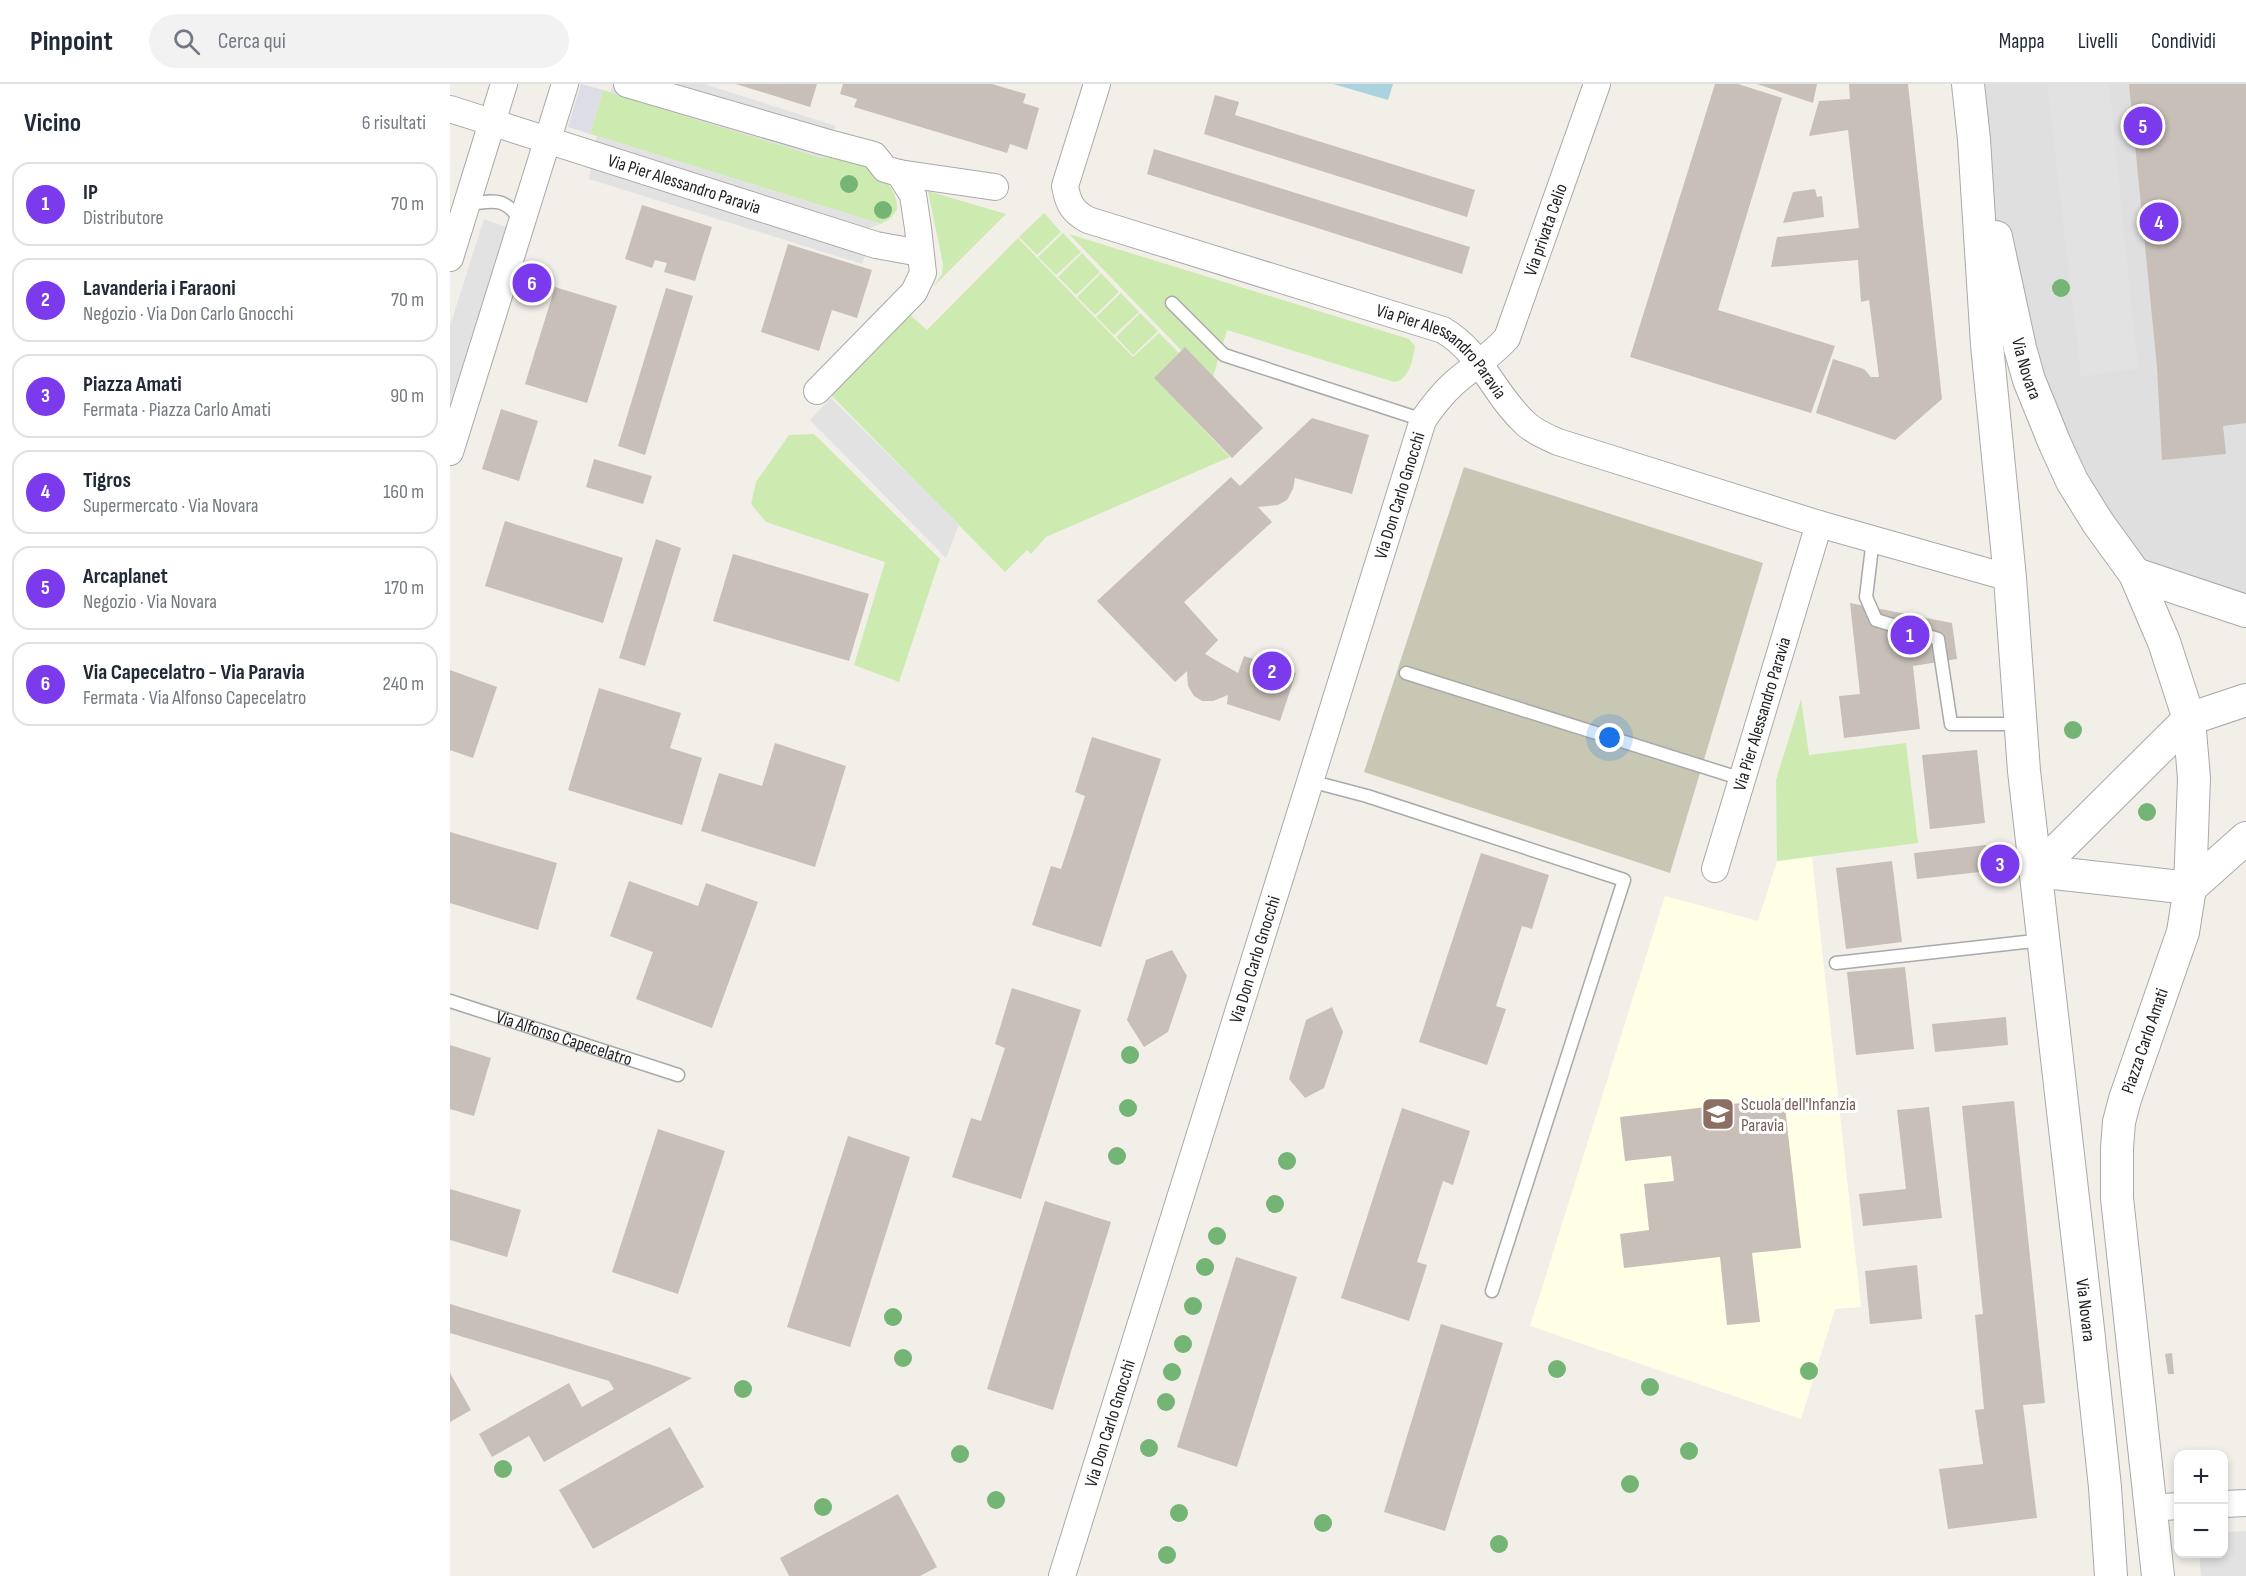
<!DOCTYPE html>
<html lang="it">
<head>
<meta charset="utf-8">
<style>
  body { margin:0; font-family:"Sofia Sans Condensed",sans-serif; background:#f2f2f3; color:#1f2937 }
  .controls { position:absolute; right:18px; bottom:18px; display:grid; overflow:hidden; border-radius:12px; box-shadow:0 3px 9px #0003 }
  .controls button { width:54px; height:54px; display:grid; place-items:center; padding:0; border:0; border-bottom:2px solid #e0e1e3; background:#fff; color:#1f2937; font:30px sans-serif }
  .you { position:absolute; left:1160px; top:654px; width:21px; height:21px; margin:-15px; border:4px solid #fff; border-radius:50%; background:#1a73e8; box-shadow:0 0 0 9px #1a73e833 }
  .badge { display:grid; place-items:center; width:39px; height:39px; border-radius:50%; background:#7c3aed; color:#fff; font-size:20px; font-weight:700 }
  .pin { position:absolute; translate:-50% -50%; border:3px solid #fff; box-shadow:0 2px 6px #0006 }
  .list { margin:0; padding:0; list-style:none }
  h2 { display:flex; justify-content:space-between; align-items:center; height:78px; margin:0; padding:0 24px; font-size:26px }
  h2 small { font-size:20px; font-weight:400; color:#747a83 }
  .list li { display:grid; grid-template-columns:39px 1fr auto; gap:18px; align-items:center; box-sizing:border-box; height:84px; margin:0 12px 12px; padding:0 12px; border:2px solid #e0e1e3; border-radius:18px }
  .list b { display:block; font-size:22px; white-space:nowrap }
  .list p { margin:0; font-size:20px; white-space:nowrap; color:#747a83 }
  .list em { font-size:20px; font-style:normal; color:#747a83 }
  .icon { flex:none; width:33px; height:33px; fill:none; stroke:currentColor; stroke-width:2; stroke-linecap:round; stroke-linejoin:round }
  .map { position:relative; flex:none; width:1796px; height:1492px; overflow:hidden }
  header { display:flex; align-items:center; gap:36px; box-sizing:border-box; height:84px; padding:0 30px; background:#fff; border-bottom:2px solid #e0e1e3 }
  header strong { font-size:28px }
  nav { display:flex; gap:33px; margin-inline-start:auto; font-size:21px }
  .search { width:420px; height:54px; background:#f2f2f3; display:flex; align-items:center; gap:15px; box-sizing:border-box; padding:0 21px; border-radius:33px; color:#747a83; font-size:22px }
  main { display:flex }
  aside { flex:1; background:#fff }
  .map>svg:first-child { display:block }
</style>
</head>
<body>
<header>
<strong>Pinpoint</strong>
<div class="search"><svg class="icon" aria-label="search" viewBox="0 0 24 24"><circle cx="10" cy="10" r="6"/><path d="M15 15l6 6"/></svg>Cerca qui</div>
<nav><a>Mappa</a><a>Livelli</a><a>Condividi</a></nav>
</header>
<main>
<aside>
<h2>Vicino<small>6 risultati</small></h2>
<ul class="list">
<li><span class="badge">1</span><div><b>IP</b><p>Distributore</p></div><em>70 m</em></li>
<li><span class="badge">2</span><div><b>Lavanderia i Faraoni</b><p>Negozio · Via Don Carlo Gnocchi</p></div><em>70 m</em></li>
<li><span class="badge">3</span><div><b>Piazza Amati</b><p>Fermata · Piazza Carlo Amati</p></div><em>90 m</em></li>
<li><span class="badge">4</span><div><b>Tigros</b><p>Supermercato · Via Novara</p></div><em>160 m</em></li>
<li><span class="badge">5</span><div><b>Arcaplanet</b><p>Negozio · Via Novara</p></div><em>170 m</em></li>
<li><span class="badge">6</span><div><b>Via Capecelatro - Via Paravia</b><p>Fermata · Via Alfonso Capecelatro</p></div><em>240 m</em></li>
</ul>
</aside>
<div class="map">
<svg width="1796" height="1492" viewBox="0 0 1796 1492">
  <rect width="100%" height="100%" fill="#f2efe9"/>
  <polygon fill="#e0dfdf" points="1521,0 1796,0 1796,524 1686,487 1650,437 1570,235 1527,56"/>
  <polygon fill="#ffffe5" points="1362,773 1411,1223 1385,1225 1351,1335 1080,1242 1215,812 1308,837 1327,777"/>
  <polygon fill="#c7c7b4" points="1014,383 1313,479 1220,789 914,688"/>
  <g fill="#cdebb0">
    <path d="M153 6 372 74 404 71C422 85 449 100 447 126L441 134 431 140 140 50Z"/>
    <polygon points="478,107 556,130 483,203 492,190 493,180"/>
    <polygon points="594,129 611,148 587,171 569,153"/>
    <polygon points="613,149 631,168 606,191 588,173"/>
    <path d="M619 150 959 255 965 262C963 275 959 297 944 298L777 246 763 293 732 267Z"/>
    <polygon points="568,154 683,273 709,249 729,269 704,294 780,373 596,453 581,470 577,466 555,488 379,309 458,229 477,246"/>
    <polygon points="632,169 650,188 626,211 608,193"/>
    <polygon points="651,189 669,208 645,231 627,213"/>
    <polygon points="671,209 689,228 664,251 646,233"/>
    <polygon points="690,229 708,247 683,271 666,253"/>
    <polygon points="364,350 490,475 449,598 404,581 435,478 316,438 301,420 306,398 339,351"/>
    <polygon points="1351,615 1359,671 1456,659 1468,759 1327,777 1326,696"/>
  </g>
  <g fill="#e2e2e2">
    <polygon points="163,0 169,0 397,71 372,74 160,9"/>
    <polygon points="217,0 254,0 386,42 382,51"/>
    <polygon points="1597,0 1659,0 1688,284 1631,293"/>
    <polygon points="147,52 431,140 413,146 144,62"/>
    <polygon points="141,83 416,168 412,180 139,95"/>
    <polygon points="34,135 56,143 0,320 0,242"/>
    <polygon points="381,314 509,440 496,474 360,336"/>
    <polygon points="1796,1447 1796,1492 1751,1492 1749,1470 1774,1470 1774,1448"/>
  </g>
  <polygon fill="#dddde8" points="131,0 153,6 140,50 118,43"/>
  <polygon fill="#aad3df" points="883,0 943,0 938,16"/>
  <g fill="#c7bfb8">
    <polygon points="286,0 367,0 360,23"/>
    <polygon points="393,0 542,0 576,10 573,19 589,24 577,66 560,60 557,69 404,23 407,15 390,10"/>
    <polygon points="1265,0 1288,0 1332,14 1268,226 1385,262 1361,329 1180,273"/>
    <polygon points="1307,0 1367,0 1363,19"/>
    <polygon points="1399,0 1458,0 1492,315 1445,356 1366,329 1383,275 1414,285 1421,293 1429,293 1419,216 1411,218 1408,176 1321,183 1327,153 1409,144 1398,46 1359,52 1369,17 1400,15"/>
    <polygon points="1679,0 1796,0 1796,339 1773,342 1776,370 1712,376 1707,283"/>
    <polygon points="765,11 789,18 785,31 1025,106 1017,133 754,50"/>
    <polygon points="704,65 1020,163 1012,190 697,90"/>
    <polygon points="1365,105 1367,113 1372,112 1374,133 1333,139 1343,108"/>
    <polygon points="192,121 262,143 245,197 214,188 217,179 205,176 202,184 175,175"/>
    <polygon points="338,160 422,186 407,234 382,226 369,267 311,248"/>
    <polygon points="105,203 167,222 137,319 75,300"/>
    <polygon points="216,204 243,212 195,371 168,362"/>
    <polygon points="735,263 813,344 782,374 704,294"/>
    <polygon points="51,325 88,337 69,397 32,385"/>
    <polygon points="862,334 919,351 902,410 845,394 843,405 837,416 828,421 808,423 822,438 734,518 768,556 755,570 788,589 794,572 846,589 830,637 777,620 778,611 763,617 752,617 744,612 738,602 737,587 725,598 647,517 781,393 790,402"/>
    <polygon points="144,375 202,392 193,420 136,403"/>
    <polygon points="55,437 173,474 153,539 35,502"/>
    <polygon points="206,455 231,464 195,582 169,574"/>
    <polygon points="283,470 419,510 399,577 263,537"/>
    <polygon points="1400,519 1502,539 1507,575 1463,582 1470,645 1394,654 1389,612 1410,610"/>
    <polygon points="0,586 47,603 23,674 0,666"/>
    <polygon points="149,604 231,629 220,664 252,674 232,741 118,706"/>
    <polygon points="642,653 711,675 651,863 582,841 601,782 611,785 635,712 625,708"/>
    <polygon points="325,659 396,682 365,783 251,747 269,689 312,702"/>
    <polygon points="1527,666 1535,739 1480,745 1472,671"/>
    <polygon points="0,748 107,779 88,846 0,819"/>
    <polygon points="1536,761 1539,787 1467,795 1464,769"/>
    <polygon points="1031,769 1099,791 1082,845 1072,842 1046,922 1056,925 1037,981 969,958"/>
    <polygon points="1442,777 1452,858 1396,865 1386,784"/>
    <polygon points="179,797 248,822 256,799 308,818 262,944 186,915 203,868 160,852"/>
    <polygon points="722,866 737,892 718,948 694,963 677,936 696,876"/>
    <polygon points="1455,883 1464,965 1406,971 1397,888"/>
    <polygon points="562,904 631,926 571,1115 502,1093 521,1034 531,1037 555,964 545,960"/>
    <polygon points="882,923 893,948 874,1004 855,1014 839,995 856,936"/>
    <polygon points="1556,933 1558,961 1485,968 1482,940"/>
    <polygon points="0,961 41,974 24,1032 0,1025"/>
    <polygon points="1334,1014 1351,1164 1302,1169 1310,1238 1277,1241 1270,1173 1174,1184 1170,1150 1199,1146 1194,1100 1224,1097 1221,1072 1175,1077 1170,1033"/>
    <polygon points="1564,1017 1595,1319 1573,1321 1587,1434 1498,1445 1489,1385 1533,1380 1525,1326 1534,1325 1525,1231 1533,1230 1512,1022"/>
    <polygon points="1479,1023 1492,1134 1413,1142 1409,1110 1456,1105 1447,1026"/>
    <polygon points="952,1024 1020,1047 1003,1101 993,1097 967,1178 977,1181 959,1237 891,1214"/>
    <polygon points="208,1045 275,1067 228,1210 162,1188"/>
    <polygon points="398,1052 460,1073 400,1263 337,1243"/>
    <polygon points="0,1105 71,1126 57,1173 0,1156"/>
    <polygon points="595,1117 661,1138 603,1326 537,1305"/>
    <polygon points="786,1173 847,1193 787,1383 727,1363"/>
    <polygon points="1467,1181 1472,1235 1420,1240 1415,1187"/>
    <polygon points="0,1220 205,1282 242,1294 94,1378 79,1352 42,1373 29,1350 119,1299 132,1323 164,1305 159,1297 0,1249"/>
    <polygon points="991,1240 1053,1259 995,1447 934,1428"/>
    <polygon points="1722,1269 1724,1290 1718,1290 1715,1270"/>
    <polygon points="0,1289 21,1326 0,1338"/>
    <polygon points="220,1343 254,1403 143,1465 109,1406"/>
    <polygon points="448,1410 487,1483 470,1492 339,1492 330,1474"/>
  </g>
  <g fill="none" stroke-linecap="round" stroke-linejoin="round">
    <g stroke="#a9a9a9" stroke-width="15">
      <g id="service">
        <path d="M18 120C44 117 54 112 71 137"/>
        <polyline points="722,219 774,271 973,336"/>
        <polyline points="1423,455 1416,513 1426,536 1488,555 1501,640 1571,640"/>
        <polyline points="956,589 1292,695"/>
        <polyline points="860,697 917,712 1174,796 1042,1207"/>
        <polyline points="1386,879 1593,856"/>
        <path id="s1" d="M0 917 228 991"/>
      </g>
    </g>
    <g stroke="#a9a9a9" stroke-width="28">
      <g id="minor">
        <polyline points="177,0 375,58 424,71 435,85 449,89 545,103"/>
        <path id="s2" d="M647 0 615 102C618 120 623 128 638 136L993 246C1032 269 1044 311 1076 340 1085 348 1096 353 1108 358L1369 440 1560 494"/>
        <path id="s3" d="M0 25 426 161 470 169"/>
        <polyline points="0,174 54,0"/>
        <polyline points="367,307 464,208 473,189 468,144 463,111 449,89"/>
        <polyline points="0,368 115,0"/>
        <path id="s4" d="M1265 785 1369 440"/>
        <polyline points="1774,1420 1796,1419"/>
        <polyline points="1701,1424 1728,1422"/>
        <path id="s5" d="M612 1492 973 336C982 323 991 311 1003 300 1021 284 1041 272 1057 254L1147 0"/>
      </g>
    </g>
    <g stroke="#a9a9a9" stroke-width="34">
      <g id="tertiary">
        <path id="s6" d="M1518 0 1524 56 1537 261 1560 494 1574 687 1638 1245 1655 1403 1661 1492"/>
        <path id="s7" d="M1546 153 1570 264 1579 296 1605 360 1622 397 1648 439 1685 490 1714 558 1739 635 1744 694 1740 804 1733 848 1675 1015 1669 1038 1667 1064V1114L1708 1492"/>
        <polyline points="1685,490 1796,527"/>
        <polyline points="1586,787 1739,635 1796,616"/>
        <polyline points="1586,787 1740,804 1796,754"/>
      </g>
    </g>
    <use href="#service" stroke="#fff" stroke-width="12"/>
    <use href="#minor" stroke="#fff" stroke-width="26"/>
    <use href="#tertiary" stroke="#fff" stroke-width="32"/>
  </g>
  <g fill="#74b475">
    <circle cx="399" cy="100" r="9"/>
    <circle cx="433" cy="126" r="9"/>
    <circle cx="1611" cy="204" r="9"/>
    <circle cx="1623" cy="646" r="9"/>
    <circle cx="1697" cy="728" r="9"/>
    <circle cx="680" cy="971" r="9"/>
    <circle cx="678" cy="1024" r="9"/>
    <circle cx="667" cy="1072" r="9"/>
    <circle cx="837" cy="1077" r="9"/>
    <circle cx="825" cy="1120" r="9"/>
    <circle cx="767" cy="1152" r="9"/>
    <circle cx="755" cy="1183" r="9"/>
    <circle cx="743" cy="1222" r="9"/>
    <circle cx="443" cy="1233" r="9"/>
    <circle cx="733" cy="1260" r="9"/>
    <circle cx="453" cy="1274" r="9"/>
    <circle cx="1107" cy="1285" r="9"/>
    <circle cx="1359" cy="1287" r="9"/>
    <circle cx="722" cy="1288" r="9"/>
    <circle cx="1200" cy="1303" r="9"/>
    <circle cx="293" cy="1305" r="9"/>
    <circle cx="716" cy="1318" r="9"/>
    <circle cx="699" cy="1364" r="9"/>
    <circle cx="1239" cy="1367" r="9"/>
    <circle cx="510" cy="1370" r="9"/>
    <circle cx="53" cy="1385" r="9"/>
    <circle cx="1180" cy="1400" r="9"/>
    <circle cx="546" cy="1416" r="9"/>
    <circle cx="373" cy="1423" r="9"/>
    <circle cx="729" cy="1429" r="9"/>
    <circle cx="873" cy="1439" r="9"/>
    <circle cx="1049" cy="1460" r="9"/>
    <circle cx="717" cy="1471" r="9"/>
  </g>
  <defs>
    <g id="school-square" transform="scale(1.725)"><rect x="-9" y="-9" width="18" height="18" rx="4" fill="#8d6e63" stroke="#fff"/><path d="M0-5L7-2L0 1L-7-2ZM-4 1L0 2.5L4 1V4Q0 6-4 4Z" fill="#fff"/></g>
  </defs>
  <g fill-rule="evenodd">
    <use href="#school-square" x="1268" y="1030"/>
  </g>
  <g text-anchor="middle" dominant-baseline="central" stroke-width="6" stroke-linejoin="round" paint-order="stroke">
    <g font-size="18" fill="#222" stroke="#fff">
      <text stroke="none"><textPath href="#s3" startOffset="246">Via Pier Alessandro Paravia</textPath></text>
      <text stroke="none"><textPath href="#s5" startOffset="1444">Via privata Celio</textPath></text>
      <text stroke="none"><textPath href="#s2" startOffset="532">Via Pier Alessandro Paravia</textPath></text>
      <text stroke="none"><textPath href="#s7" startOffset="135">Via Novara</textPath></text>
      <text stroke="none"><textPath href="#s5" startOffset="1132">Via Don Carlo Gnocchi</textPath></text>
      <text stroke="none"><textPath href="#s4" startOffset="162">Via Pier Alessandro Paravia</textPath></text>
      <text stroke="none"><textPath href="#s5" startOffset="646">Via Don Carlo Gnocchi</textPath></text>
      <text stroke="none"><textPath href="#s1" startOffset="120">Via Alfonso Capecelatro</textPath></text>
      <text transform="translate(1695 957) rotate(-71)">Piazza Carlo Amati</text>
      <text stroke="none"><textPath href="#s6" startOffset="1232">Via Novara</textPath></text>
      <text stroke="none"><textPath href="#s5" startOffset="160">Via Don Carlo Gnocchi</textPath></text>
    </g>
    <g font-size="18" fill="#785e54" stroke="#fff" text-anchor="start">
      <text x="1291" y="1020">Scuola dell'Infanzia<tspan x="1291" dy="21">Paravia</tspan></text>
    </g>
  </g>
</svg>
<div class="controls">
<button>+</button>
<button>−</button>
</div>
<div class="you"></div>
<div class="pin badge" style="left:1460px;top:551px">1</div>
<div class="pin badge" style="left:822px;top:587px">2</div>
<div class="pin badge" style="left:1550px;top:780px">3</div>
<div class="pin badge" style="left:1709px;top:138px">4</div>
<div class="pin badge" style="left:1693px;top:42px">5</div>
<div class="pin badge" style="left:82px;top:199px">6</div>
</div>
</main>
</body>
</html>
